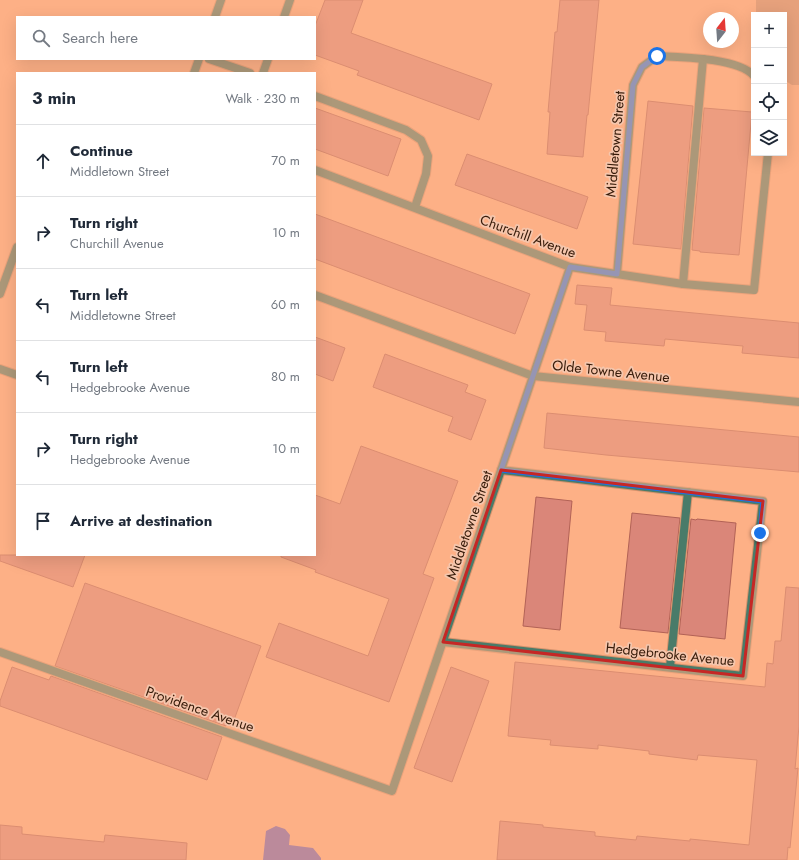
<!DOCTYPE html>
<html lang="en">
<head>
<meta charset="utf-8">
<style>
  body { margin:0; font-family:Jost,sans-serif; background:#f6f6f7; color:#1f2937 }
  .controls { position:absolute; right:12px; top:12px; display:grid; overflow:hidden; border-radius:0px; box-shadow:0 4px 16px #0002 }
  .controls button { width:36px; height:36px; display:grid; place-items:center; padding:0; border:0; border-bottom:1px solid #e0e1e3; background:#fff; color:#1f2937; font:20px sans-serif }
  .compass { position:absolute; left:703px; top:12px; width:36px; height:36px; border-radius:50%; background:#fff; box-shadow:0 4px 16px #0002; rotate:17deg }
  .stop { position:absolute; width:12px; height:12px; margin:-9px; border:3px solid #1a73e8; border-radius:50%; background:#fff }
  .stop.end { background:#1a73e8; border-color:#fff; box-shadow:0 1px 4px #0008 }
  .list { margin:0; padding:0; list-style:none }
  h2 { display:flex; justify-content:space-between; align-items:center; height:52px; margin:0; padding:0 16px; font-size:17px }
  h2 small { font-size:13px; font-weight:400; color:#747a83 }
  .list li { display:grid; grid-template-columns:26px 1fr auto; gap:12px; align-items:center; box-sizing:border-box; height:72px; padding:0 16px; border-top:1px solid #e0e1e3 }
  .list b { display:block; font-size:15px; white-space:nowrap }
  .list p { margin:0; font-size:13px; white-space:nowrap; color:#747a83 }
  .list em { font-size:13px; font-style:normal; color:#747a83 }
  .icon { flex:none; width:22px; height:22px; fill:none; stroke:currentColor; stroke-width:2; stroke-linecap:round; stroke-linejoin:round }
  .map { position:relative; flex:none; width:799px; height:860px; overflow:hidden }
  .search { position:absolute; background:#fff; box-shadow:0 4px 16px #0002; left:16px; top:16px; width:300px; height:44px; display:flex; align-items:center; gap:10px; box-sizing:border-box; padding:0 14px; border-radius:0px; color:#747a83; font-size:15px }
  .panel { position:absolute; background:#fff; box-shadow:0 4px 16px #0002; left:16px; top:72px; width:300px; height:484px; border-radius:0px }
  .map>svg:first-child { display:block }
</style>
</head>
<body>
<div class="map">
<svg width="799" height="860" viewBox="0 0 799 860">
  <rect width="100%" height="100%" fill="#fdb086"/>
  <polygon fill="#c98f6f" points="756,0 799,0 799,85 792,85 784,80 784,15 756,15"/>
  <polygon fill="#6c5bb4" points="276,826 285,829 290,835 289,845 313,848 321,858 321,860 263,860 266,831"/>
  <g fill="#da8679" stroke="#b26256">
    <polygon points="325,0 363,0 351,33 492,84 479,120 357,75 359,71 315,55 315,26"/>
    <polygon points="560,0 599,0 588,115 587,115 583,157 547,154 550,112 548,112 555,32 557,32"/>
    <polygon points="648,101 693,106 681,249 633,244"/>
    <polygon points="315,108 401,139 388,176 315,149"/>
    <polygon points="704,108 752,112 739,255 700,252 700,251 692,250"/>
    <polygon points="467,154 588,197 577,229 455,185"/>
    <polygon points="315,214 530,294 515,334 315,259"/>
    <polygon points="577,285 612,288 610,305 799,323 799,358 742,353 743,346 665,339 664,346 605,341 606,332 584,330 587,305 575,304"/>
    <polygon points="315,337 345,348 333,381 315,374"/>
    <polygon points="385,354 468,385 465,392 486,400 471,440 448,431 453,417 373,387"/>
    <polygon points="547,413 799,437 799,472 606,455 544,448"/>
    <polygon points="361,446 458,481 423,574 434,578 389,702 266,657 279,623 368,656 389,599 315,572 316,570 281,557 281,555 315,555 315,495 340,504"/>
    <polygon points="536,497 572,501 560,630 523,626"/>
    <polygon points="632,513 680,518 668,633 620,628"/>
    <polygon points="691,519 696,520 697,519 736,523 725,639 679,634"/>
    <polygon points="0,555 85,555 73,587 0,561"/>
    <polygon points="85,583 261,646 234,720 229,718 226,726 55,666"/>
    <polygon points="786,587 799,588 799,726 795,769 798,768 790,848 788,847 787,860 497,860 500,821 543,825 543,827 595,832 595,836 636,840 637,836 690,841 690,839 749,845 757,760 698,755 697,760 649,754 649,751 598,745 598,749 550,745 551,740 508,736 515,662 765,687 767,663 773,664 775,641 781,641"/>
    <polygon points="12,667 49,680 51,676 222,737 207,780 0,706 0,701"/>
    <polygon points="451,667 489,681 452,782 414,768"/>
    <polygon points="0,825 22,827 22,834 104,842 105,835 187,843 186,860 0,860"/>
  </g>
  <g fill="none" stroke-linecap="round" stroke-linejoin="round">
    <g stroke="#d5926d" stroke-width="10">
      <g id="service">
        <polyline points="683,284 703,59"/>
        <polyline points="0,369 17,375"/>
        <polyline points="670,667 688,492"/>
      </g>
    </g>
    <g stroke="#d5926d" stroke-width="10">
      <g id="minor">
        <polyline points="215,17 221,0"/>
        <polyline points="284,17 290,0"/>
        <polyline points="209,59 250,73"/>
        <polyline points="194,73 199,59"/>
        <polyline points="263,73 268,59"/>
        <polyline points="315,96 406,130 421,140 428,156 426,174 415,207"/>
        <polyline points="315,170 570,267 683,284 754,290 768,153"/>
        <path d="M617 274 633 85 642 67 657 56C681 57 739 58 754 76"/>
        <polyline points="0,294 17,247"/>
        <polyline points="315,295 533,376 799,402"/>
        <polyline points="443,642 743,676 763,501 501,470"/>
        <polyline points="0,652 392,791 570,267"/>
      </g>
    </g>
    <use href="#service" stroke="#497b69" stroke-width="8"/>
    <use href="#minor" stroke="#497b69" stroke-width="8"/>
  </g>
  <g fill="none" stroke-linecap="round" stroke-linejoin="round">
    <polyline stroke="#1a73e8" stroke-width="5" points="657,56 642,67 633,85 617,274 570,267 501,470 763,501 760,533"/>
  </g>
  <path d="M0 0H799V860H0ZM501 470 763 501 743 676 443 642Z" fill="#fdb086" fill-opacity=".55" fill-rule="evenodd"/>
  <path fill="none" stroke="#c62725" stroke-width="3" stroke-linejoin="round" d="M501 470 763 501 743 676 443 642Z"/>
  <g text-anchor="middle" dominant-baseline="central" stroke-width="3.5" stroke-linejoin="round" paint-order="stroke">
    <g font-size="14" fill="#371b09" stroke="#f5c6ad">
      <text transform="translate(615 144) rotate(-85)">Middletown Street</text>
      <text transform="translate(528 236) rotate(20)">Churchill Avenue</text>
      <text transform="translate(611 371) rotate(6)">Olde Towne Avenue</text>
      <text transform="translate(469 525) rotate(-71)">Middletowne Street</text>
      <text transform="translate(670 654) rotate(6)">Hedgebrooke Avenue</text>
      <text transform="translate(200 709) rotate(19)">Providence Avenue</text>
    </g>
  </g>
</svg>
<div class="controls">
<button>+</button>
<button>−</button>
<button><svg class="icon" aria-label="locate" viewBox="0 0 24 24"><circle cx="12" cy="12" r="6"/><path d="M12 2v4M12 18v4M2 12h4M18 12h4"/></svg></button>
<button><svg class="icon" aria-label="layers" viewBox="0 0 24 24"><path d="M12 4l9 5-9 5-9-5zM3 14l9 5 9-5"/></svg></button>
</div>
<svg class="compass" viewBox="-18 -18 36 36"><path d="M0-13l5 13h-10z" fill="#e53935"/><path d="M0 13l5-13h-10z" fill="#747a83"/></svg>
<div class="stop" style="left:657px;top:56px"></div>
<div class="stop end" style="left:760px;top:533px"></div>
<div class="search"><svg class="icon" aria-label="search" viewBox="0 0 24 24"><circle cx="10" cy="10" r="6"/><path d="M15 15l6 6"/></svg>Search here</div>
<section class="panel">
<h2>3 min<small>Walk · 230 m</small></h2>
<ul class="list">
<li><svg class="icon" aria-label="ahead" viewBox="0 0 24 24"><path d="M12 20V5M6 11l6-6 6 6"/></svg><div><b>Continue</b><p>Middletown Street</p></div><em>70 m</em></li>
<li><svg class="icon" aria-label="right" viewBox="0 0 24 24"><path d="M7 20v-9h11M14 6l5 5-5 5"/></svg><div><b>Turn right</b><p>Churchill Avenue</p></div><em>10 m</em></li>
<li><svg class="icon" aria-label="left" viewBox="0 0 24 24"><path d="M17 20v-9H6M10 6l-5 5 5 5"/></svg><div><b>Turn left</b><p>Middletowne Street</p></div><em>60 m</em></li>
<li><svg class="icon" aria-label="left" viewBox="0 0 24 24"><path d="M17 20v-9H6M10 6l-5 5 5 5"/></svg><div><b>Turn left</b><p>Hedgebrooke Avenue</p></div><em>80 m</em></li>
<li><svg class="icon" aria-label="right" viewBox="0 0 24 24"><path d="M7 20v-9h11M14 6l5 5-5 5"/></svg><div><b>Turn right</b><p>Hedgebrooke Avenue</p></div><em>10 m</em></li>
<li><svg class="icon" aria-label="arrive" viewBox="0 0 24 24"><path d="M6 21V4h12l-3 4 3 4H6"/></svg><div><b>Arrive at destination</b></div></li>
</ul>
</section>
</div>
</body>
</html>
